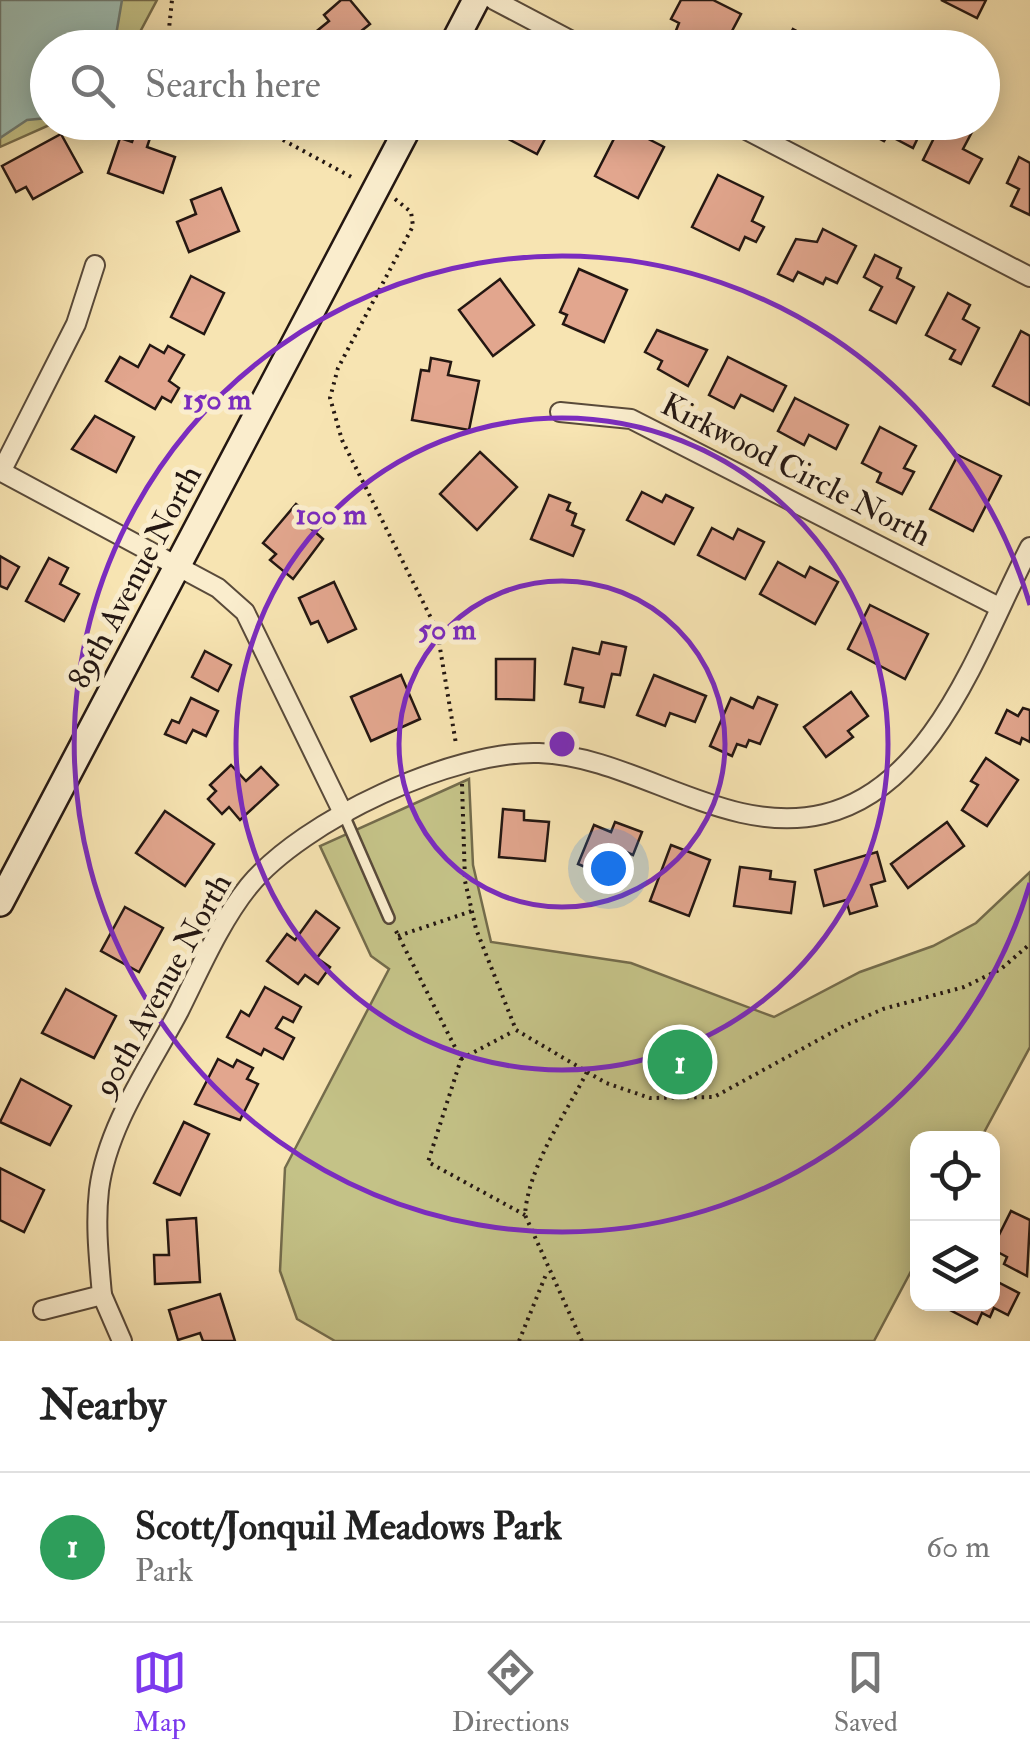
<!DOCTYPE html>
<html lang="en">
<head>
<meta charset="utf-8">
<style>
  body { margin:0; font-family:"IM FELL Double Pica",serif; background:#f6f6f6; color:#222 }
  .controls { position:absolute; right:30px; bottom:30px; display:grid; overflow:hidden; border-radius:20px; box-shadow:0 5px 25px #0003 }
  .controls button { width:90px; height:90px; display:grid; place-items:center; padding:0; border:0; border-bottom:2px solid #e0e0e0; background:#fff; color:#222; font:50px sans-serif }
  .you { position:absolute; left:608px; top:868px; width:35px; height:35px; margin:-25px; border:8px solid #fff; border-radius:50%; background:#1a73e8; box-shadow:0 0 0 15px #1a73e833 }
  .badge { display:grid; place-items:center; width:65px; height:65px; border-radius:50%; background:#7c3aed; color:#fff; font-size:32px; font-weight:700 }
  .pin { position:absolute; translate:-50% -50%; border:5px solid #fff; box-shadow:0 2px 10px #0006 }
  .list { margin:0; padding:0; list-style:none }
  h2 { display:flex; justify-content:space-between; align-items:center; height:130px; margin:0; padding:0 40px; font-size:42px }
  h2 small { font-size:32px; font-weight:400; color:#767676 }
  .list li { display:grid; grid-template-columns:65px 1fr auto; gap:30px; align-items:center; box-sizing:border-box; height:150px; padding:0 40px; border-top:2px solid #e0e0e0 }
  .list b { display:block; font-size:38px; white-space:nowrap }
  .list p { margin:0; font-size:32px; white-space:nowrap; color:#767676 }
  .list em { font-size:32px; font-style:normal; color:#767676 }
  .icon { flex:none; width:55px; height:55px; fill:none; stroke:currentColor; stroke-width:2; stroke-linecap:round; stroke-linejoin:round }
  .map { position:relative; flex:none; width:1030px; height:1341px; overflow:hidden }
  .search { position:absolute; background:#fff; box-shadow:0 5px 25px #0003; left:30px; right:30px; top:30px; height:110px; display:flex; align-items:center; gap:25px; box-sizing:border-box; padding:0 35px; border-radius:55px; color:#767676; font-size:38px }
  .sheet { height:280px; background:#fff }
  nav { display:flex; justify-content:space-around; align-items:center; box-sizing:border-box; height:140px; border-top:2px solid #e0e0e0; background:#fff; font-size:28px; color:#767676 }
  nav a { display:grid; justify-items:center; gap:5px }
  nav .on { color:#7c3aed }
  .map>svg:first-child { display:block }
</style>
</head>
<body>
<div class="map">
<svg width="1030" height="1341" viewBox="0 0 1030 1341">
  <rect width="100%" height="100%" fill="#f7e4b2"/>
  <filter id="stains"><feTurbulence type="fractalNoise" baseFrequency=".002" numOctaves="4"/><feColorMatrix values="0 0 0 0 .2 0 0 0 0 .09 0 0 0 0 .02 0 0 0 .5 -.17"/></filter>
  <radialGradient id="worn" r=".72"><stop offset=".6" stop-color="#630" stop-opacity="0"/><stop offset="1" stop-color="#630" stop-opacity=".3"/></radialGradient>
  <g fill="#c4c287" stroke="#746c4c" stroke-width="2.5">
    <polygon points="0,0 157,0 132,47 48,48 48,122 54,123 0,147"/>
    <polygon points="469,779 473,865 491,942 631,963 774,1017 860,972 933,946 976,923 1030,872 1030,1047 981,1138 918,1138 917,1260 874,1341 335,1341 297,1319 280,1271 285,1168 389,969 371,956 320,846"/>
  </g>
  <polygon fill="#9ebeb3" stroke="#6d7b73" stroke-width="2.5" points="0,0 122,0 114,47 48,48 47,118 27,120 0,138"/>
  <g fill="#e2a68e" stroke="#241712" stroke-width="2.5">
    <polygon points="341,0 350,0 370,24 360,32 373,48 314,48 307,39 329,21 324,15"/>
    <polygon points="681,0 713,0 741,14 724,46 717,42 714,48 703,48 675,33 679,23 671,19"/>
    <polygon points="941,0 986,0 977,18"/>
    <polygon points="793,29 829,48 783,48"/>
    <polygon points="492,122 554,122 537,154 489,129"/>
    <polygon points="862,122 919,122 924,125 913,148 888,135 884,141 859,128"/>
    <polygon points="942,122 972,132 963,149 982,159 969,183 923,160"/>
    <polygon points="621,125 664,147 638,198 595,176"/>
    <polygon points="135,133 150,138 147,147 175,157 163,193 108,173 120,138 132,142"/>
    <polygon points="61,134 82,172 33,199 26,187 16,192 2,166"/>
    <polygon points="1019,157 1030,163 1030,215 1011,206 1019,189 1007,183"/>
    <polygon points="718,175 763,197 752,221 764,227 756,242 745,237 739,250 692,227"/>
    <polygon points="221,188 239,231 189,252 177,222 196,214 191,200"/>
    <polygon points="823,229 856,246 837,283 826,278 823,284 798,272 793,281 778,274 796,239 817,242"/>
    <polygon points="875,255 901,268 897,278 914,287 896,323 870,310 882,287 864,277"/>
    <polygon points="579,269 627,290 604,342 563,324 567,315 560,312"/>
    <polygon points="191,276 224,293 204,334 171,317"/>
    <polygon points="500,279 534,325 493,356 459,310"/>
    <polygon points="948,293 970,305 963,319 979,328 961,364 950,359 955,350 926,335"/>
    <polygon points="657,330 707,350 688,386 658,369 662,361 645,352"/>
    <polygon points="1021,331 1030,336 1030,405 993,386"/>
    <polygon points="150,345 164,353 168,346 184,355 169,381 179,388 171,402 162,397 155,409 106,381 120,357 138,367"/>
    <polygon points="728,357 786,386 773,411 741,395 734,408 709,395"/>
    <polygon points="431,358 451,362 448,375 479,381 469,430 412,420 421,370 429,371"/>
    <polygon points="795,398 848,425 836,449 809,435 804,445 778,431"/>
    <polygon points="95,416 134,437 116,472 72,449"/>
    <polygon points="880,427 916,446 904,468 914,472 902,494 877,482 881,473 862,463"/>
    <polygon points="480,452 517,487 477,530 440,494"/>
    <polygon points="958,455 1001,476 973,531 930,509"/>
    <polygon points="642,492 662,502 666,495 693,508 674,544 627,520"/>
    <polygon points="549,495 570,503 567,510 576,514 572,525 584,530 573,556 531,539"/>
    <polygon points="296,504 305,511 299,518 323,539 293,579 270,560 276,554 263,543"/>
    <polygon points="712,528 733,539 738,529 764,542 745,579 698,555"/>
    <polygon points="0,556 19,567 7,589 0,586"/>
    <polygon points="49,558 68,568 60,584 79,594 64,621 26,601"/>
    <polygon points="778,562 805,577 810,567 838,582 815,624 760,594"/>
    <polygon points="334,582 356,629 328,642 318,621 311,624 299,598"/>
    <polygon points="870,605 928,634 905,679 848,649"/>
    <polygon points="602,642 626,647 620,675 612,674 604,707 580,702 583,688 565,684 573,648 599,654"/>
    <polygon points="205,651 231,665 218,691 192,677"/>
    <polygon points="496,659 535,659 534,700 496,699"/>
    <polygon points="401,675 420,719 371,741 351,697"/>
    <polygon points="654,675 706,696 695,722 670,713 665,726 637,715"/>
    <polygon points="851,692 868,716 848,731 853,737 826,757 804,727"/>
    <polygon points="758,697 777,705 760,744 749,740 746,747 737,744 732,756 710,746 731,698 753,708"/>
    <polygon points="191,698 218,711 206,736 193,730 186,743 165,734 172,720 179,723"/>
    <polygon points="1023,708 1030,710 1030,742 1022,738 1020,744 996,733 1007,710 1018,716"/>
    <polygon points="986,758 1018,780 987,826 962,810 978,785 971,781"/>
    <polygon points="231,765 246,781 261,767 278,785 240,820 229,807 222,814 208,799 216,791 210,785"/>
    <polygon points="503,809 524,811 524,820 549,822 545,861 499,857"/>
    <polygon points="165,811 214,844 185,886 136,853"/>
    <polygon points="615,822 642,832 633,855 615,847 604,875 578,864 594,825 611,832"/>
    <polygon points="947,822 964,846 908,888 891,864"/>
    <polygon points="671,845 710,860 689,916 650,901"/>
    <polygon points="877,852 885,881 871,885 877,906 850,914 846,900 824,906 815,870"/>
    <polygon points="740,867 771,871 770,879 795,882 791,913 734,906"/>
    <polygon points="125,907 163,928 139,972 101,951"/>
    <polygon points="316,911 339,928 317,958 330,967 318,984 305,975 298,984 267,961 287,934 295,940"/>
    <polygon points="265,987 301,1007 293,1022 283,1017 276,1028 294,1038 283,1059 264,1049 261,1055 227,1037 241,1011 249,1016"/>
    <polygon points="66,989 116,1016 94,1058 42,1033"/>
    <polygon points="218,1059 233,1067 237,1060 253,1068 247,1079 258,1084 240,1120 195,1104"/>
    <polygon points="21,1079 71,1106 50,1145 0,1122"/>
    <polygon points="184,1122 209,1134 180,1195 154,1183"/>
    <polygon points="0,1168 44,1190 24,1232 0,1220"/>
    <polygon points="1011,1211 1030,1220 1027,1276 1004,1264 1007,1257 992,1249"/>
    <polygon points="196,1218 200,1282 155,1284 154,1255 169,1255 167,1220"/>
    <polygon points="992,1279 1019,1293 1008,1315 994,1308 990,1317 982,1313 977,1324 950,1310 954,1304 992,1304"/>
    <polygon points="220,1294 235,1341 203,1341 200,1333 178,1340 169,1310"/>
  </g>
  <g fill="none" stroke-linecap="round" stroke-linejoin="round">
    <g stroke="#594a3a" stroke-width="14">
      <polyline id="lane" points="344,815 389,918"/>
    </g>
    <g stroke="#594a3a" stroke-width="22">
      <g id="street">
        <polyline points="494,0 585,48"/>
        <polyline points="731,122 1030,277"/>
        <polyline points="560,412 631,419 999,607"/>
        <polyline points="0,471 218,588 245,612 344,815"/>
        <polyline points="1,472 76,324 95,265"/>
        <polyline points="102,1295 122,1341"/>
        <path d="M43 1310 102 1295C99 1260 95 1225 99 1190 107 1126 150 1066 179 1011 200 969 220 922 249 886 303 820 454 750 539 753 635 756 726 838 824 814 936 787 982 638 1030 547"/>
      </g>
    </g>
    <g stroke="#241712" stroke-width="30">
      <g id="secondary">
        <polyline points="451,48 476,0"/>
        <polyline points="0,903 411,122"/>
      </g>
    </g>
    <g stroke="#241712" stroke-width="4" stroke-dasharray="2.5 5" stroke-linecap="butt">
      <polyline points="167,48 172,0"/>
      <polyline points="250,122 355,179"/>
      <polyline points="395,199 411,212 413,226 338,368 330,398 342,440 437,630 456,744"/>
      <polyline points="462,784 465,881 476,929 516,1030 606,1083 650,1098 714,1097 842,1027 883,1009 964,987 1001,969 1030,944"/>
      <polyline points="396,931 461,1059 428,1162 525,1215"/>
      <polyline points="398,936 472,911"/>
      <polyline points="461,1059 514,1031"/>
      <polyline points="519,1341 547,1272"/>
      <path d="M582 1341 525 1215C528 1167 565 1115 587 1072"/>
    </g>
    <use href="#lane" stroke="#faedcd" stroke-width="9"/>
    <use href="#street" stroke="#faedcd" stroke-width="18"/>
    <use href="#secondary" stroke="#faedcd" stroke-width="25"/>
  </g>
  <g fill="none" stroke="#7b2cbf" stroke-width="5">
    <circle cx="562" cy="744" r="163"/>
    <circle cx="562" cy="744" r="326"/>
    <path d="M1030 883A488 488 0 1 1 1030 605"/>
  </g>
  <g text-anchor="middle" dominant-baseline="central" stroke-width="10" stroke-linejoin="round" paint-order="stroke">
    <g font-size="32" fill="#241712" stroke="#faedcd">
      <text transform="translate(796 470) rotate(27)">Kirkwood Circle North</text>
      <text transform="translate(135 577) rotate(-62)">89th Avenue North</text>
      <text transform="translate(163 985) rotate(-61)">90th Avenue North</text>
    </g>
  </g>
  <circle cx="562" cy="744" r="15" fill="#7b2cbf" stroke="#faedcd" stroke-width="5"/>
  <g font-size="30" text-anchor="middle" font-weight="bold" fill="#7b2cbf" stroke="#faedcd" stroke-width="10" stroke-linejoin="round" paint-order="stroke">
    <text x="217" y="409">150 m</text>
    <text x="331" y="524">100 m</text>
    <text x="447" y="639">50 m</text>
  </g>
  <rect width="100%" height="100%" filter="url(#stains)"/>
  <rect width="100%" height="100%" fill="url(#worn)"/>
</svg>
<div class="controls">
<button><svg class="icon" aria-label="locate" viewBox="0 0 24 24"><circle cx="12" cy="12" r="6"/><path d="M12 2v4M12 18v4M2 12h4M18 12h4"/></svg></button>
<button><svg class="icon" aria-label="layers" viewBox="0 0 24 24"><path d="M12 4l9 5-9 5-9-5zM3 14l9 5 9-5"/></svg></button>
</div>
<div class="you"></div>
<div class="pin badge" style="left:680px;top:1062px;background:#2e9e5b">1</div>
<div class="search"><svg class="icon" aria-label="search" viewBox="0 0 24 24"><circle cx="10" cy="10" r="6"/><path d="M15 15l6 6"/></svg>Search here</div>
</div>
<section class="sheet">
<h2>Nearby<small></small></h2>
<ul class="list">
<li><span class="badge" style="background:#2e9e5b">1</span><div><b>Scott/Jonquil Meadows Park</b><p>Park</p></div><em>60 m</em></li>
</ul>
</section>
<nav>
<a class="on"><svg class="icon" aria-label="map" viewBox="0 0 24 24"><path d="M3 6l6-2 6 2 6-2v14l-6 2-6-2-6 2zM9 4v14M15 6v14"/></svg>Map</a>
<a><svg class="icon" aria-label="directions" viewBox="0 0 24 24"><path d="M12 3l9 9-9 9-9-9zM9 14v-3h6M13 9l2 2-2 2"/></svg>Directions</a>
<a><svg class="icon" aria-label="saved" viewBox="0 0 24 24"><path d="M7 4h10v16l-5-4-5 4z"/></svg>Saved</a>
</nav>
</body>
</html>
